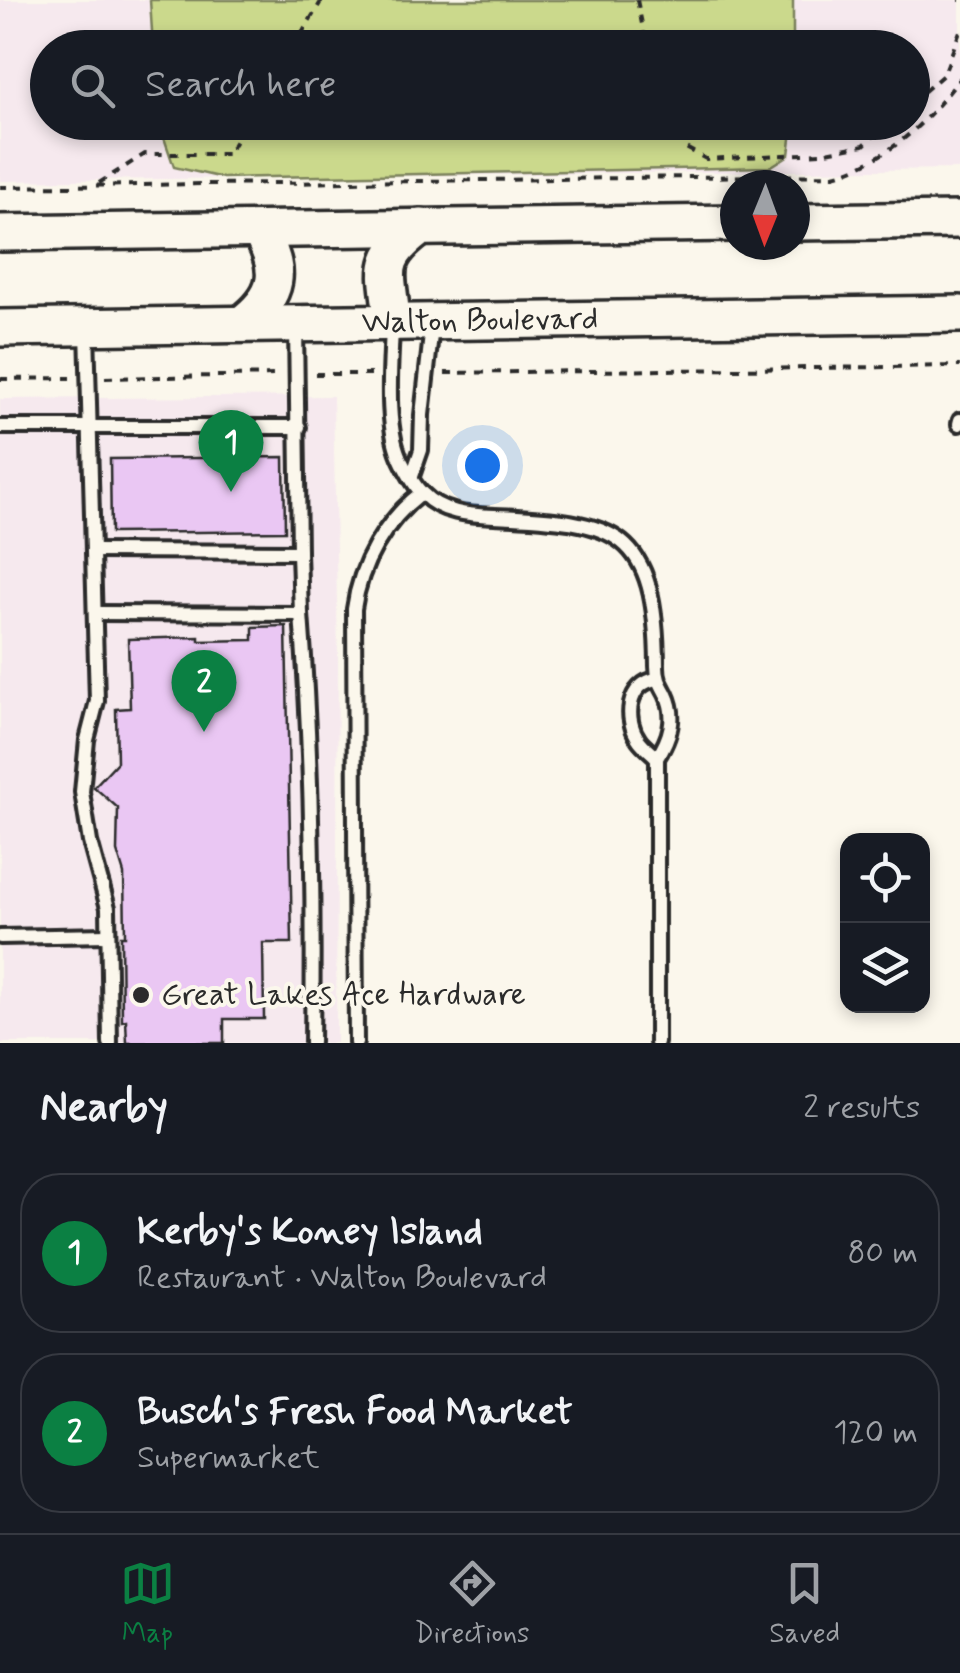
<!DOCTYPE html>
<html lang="en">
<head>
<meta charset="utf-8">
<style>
  body { margin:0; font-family:Mynerve,sans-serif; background:#242831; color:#f1f3f6 }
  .controls { position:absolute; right:30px; bottom:30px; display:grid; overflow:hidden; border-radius:20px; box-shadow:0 5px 15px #0003 }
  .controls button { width:90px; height:90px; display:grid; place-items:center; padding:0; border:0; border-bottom:2px solid #363941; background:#171b24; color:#f1f3f6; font:50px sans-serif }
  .compass { position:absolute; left:720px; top:170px; width:90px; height:90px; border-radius:50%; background:#171b24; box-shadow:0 5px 15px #0003; rotate:181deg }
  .you { position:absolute; left:482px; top:465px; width:35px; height:35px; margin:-25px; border:8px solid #fff; border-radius:50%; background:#1a73e8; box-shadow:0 0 0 15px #1a73e833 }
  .badge { display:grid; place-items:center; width:65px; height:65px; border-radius:50%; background:#0b8043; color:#fff; font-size:32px; font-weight:700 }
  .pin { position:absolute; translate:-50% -82px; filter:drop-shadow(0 2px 5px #0008) }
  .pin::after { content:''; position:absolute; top:52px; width:35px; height:30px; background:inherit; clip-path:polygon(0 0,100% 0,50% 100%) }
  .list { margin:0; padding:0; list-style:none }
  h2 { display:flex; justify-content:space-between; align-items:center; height:130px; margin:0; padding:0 40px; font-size:42px }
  h2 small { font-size:32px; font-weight:400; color:#9ea1a6 }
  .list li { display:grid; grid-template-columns:65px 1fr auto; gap:30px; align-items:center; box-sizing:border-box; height:160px; margin:0 20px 20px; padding:0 20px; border:2px solid #363941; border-radius:40px }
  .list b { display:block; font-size:38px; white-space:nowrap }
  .list p { margin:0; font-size:32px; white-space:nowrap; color:#9ea1a6 }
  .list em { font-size:32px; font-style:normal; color:#9ea1a6 }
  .icon { flex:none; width:55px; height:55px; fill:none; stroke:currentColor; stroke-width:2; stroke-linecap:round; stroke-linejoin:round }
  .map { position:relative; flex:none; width:960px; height:1043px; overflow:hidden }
  .search { position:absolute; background:#171b24; box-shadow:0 5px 15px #0003; left:30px; right:30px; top:30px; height:110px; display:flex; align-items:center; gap:25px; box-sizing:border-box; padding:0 35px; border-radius:55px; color:#9ea1a6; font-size:38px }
  .sheet { height:490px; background:#171b24 }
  nav { display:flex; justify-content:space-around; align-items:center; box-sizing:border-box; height:140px; border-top:2px solid #363941; background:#171b24; font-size:28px; color:#9ea1a6 }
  nav a { display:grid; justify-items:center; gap:5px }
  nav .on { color:#0b8043 }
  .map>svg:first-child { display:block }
</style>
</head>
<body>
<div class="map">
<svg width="960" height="1043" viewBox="0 0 960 1043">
  <rect width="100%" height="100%" fill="#fbf7ec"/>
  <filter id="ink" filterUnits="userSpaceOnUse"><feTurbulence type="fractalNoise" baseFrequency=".01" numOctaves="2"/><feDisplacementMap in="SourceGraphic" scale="20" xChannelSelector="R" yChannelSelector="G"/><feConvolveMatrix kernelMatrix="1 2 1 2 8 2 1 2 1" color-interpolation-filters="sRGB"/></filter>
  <g filter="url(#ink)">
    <g fill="#f6e9ee" fill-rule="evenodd">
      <path d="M0 0H960V169L0 181ZM48 48H912V122H48Z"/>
      <polygon points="333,396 338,655 336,1043 0,1043 0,399"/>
    </g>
    <g fill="#cbd98c" stroke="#7b825c" stroke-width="2.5">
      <polygon points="150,0 793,0 793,47 153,47"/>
      <polygon points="793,122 789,155 770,167 223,178 174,167 159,123"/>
    </g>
    <g fill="#eac7f3" stroke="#2b2b2b" stroke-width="2.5">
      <polygon points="284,457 285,531 111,533 110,459"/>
      <polygon points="286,626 292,943 263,943 264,1019 224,1019 224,1043 127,1043 126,1020 122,1021 121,936 125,936 124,874 117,851 118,808 94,787 117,762 116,709 130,708 128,639 199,637 199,641 253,640 253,627"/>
    </g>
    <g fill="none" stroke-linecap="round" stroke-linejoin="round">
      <g stroke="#2b2b2b" stroke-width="20">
        <g id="lane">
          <polyline points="296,326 299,552"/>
          <path d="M392 326C391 364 384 428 402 462 407 472 415 487 423 494 441 513 469 515 494 516 618 521 656 530 657 666 657 678 660 683 666 694 677 717 670 738 657 758V1043"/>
          <polyline points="87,329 97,701 87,740 82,792 90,842 108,908 110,1043"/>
          <polyline points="959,424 960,420"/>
          <polyline points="0,427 299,427"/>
          <polyline points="412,476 421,450 422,415 432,326"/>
          <polyline points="93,551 299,552 301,614 96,613"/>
          <path d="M301 614C312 757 314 900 312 1043"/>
          <path d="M657 679C627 683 624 720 639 740 644 747 652 752 657 758"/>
          <polyline points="0,937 108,935"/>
          <path d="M356 1043 354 609C360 564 385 521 421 493"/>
        </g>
      </g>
      <g stroke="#2b2b2b" stroke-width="42">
        <g id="secondary">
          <polyline points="795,222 960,220"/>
          <polyline points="0,233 735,223"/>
          <path d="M392 323C390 274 373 262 421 227"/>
          <path d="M242 324C280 295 283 270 259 230"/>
          <path id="s1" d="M0 328 960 314"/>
        </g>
      </g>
      <g stroke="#2b2b2b" stroke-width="4" stroke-dasharray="8 8" stroke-linecap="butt">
        <polyline points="637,0 647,48"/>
        <polyline points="959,0 960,0"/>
        <polyline points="293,48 322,0"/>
        <polyline points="912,102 944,74 960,31"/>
        <polyline points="669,122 686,148 706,159 821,153 864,145 889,122"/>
        <polyline points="99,183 145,154 228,154 247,122"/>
        <path d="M0 187 834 175C889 160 926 123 960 78"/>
        <polyline points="445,373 960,366"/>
        <polyline points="315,374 375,374"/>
        <polyline points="105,378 280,375"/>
        <polyline points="0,379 70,378"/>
      </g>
      <use href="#lane" stroke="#fbf7ec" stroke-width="12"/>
      <use href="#secondary" stroke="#fbf7ec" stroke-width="35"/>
    </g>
  </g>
  <circle fill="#2b2b2b" stroke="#fbf7ec" stroke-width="4" cx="141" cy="995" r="10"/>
  <g text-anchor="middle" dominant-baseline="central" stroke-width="8" stroke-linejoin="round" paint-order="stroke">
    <g font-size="32" fill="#2b2b2b" stroke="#fbf7ec">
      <text stroke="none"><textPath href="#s1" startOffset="480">Walton Boulevard</textPath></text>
    </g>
    <g font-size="32" fill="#2b2b2b" stroke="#fbf7ec" text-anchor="start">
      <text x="161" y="995">Great Lakes Ace Hardware</text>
    </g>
  </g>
</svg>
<div class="controls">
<button><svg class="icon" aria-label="locate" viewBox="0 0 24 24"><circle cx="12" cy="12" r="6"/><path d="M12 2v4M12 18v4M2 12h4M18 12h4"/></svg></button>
<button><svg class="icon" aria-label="layers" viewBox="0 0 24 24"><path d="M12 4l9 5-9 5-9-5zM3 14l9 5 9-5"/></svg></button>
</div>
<svg class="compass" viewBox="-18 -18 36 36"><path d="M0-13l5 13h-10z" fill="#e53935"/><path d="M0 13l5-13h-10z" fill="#9ea1a6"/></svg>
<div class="you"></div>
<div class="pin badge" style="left:231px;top:492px">1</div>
<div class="pin badge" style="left:204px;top:732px">2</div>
<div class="search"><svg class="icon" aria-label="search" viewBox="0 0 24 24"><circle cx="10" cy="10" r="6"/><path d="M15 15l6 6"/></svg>Search here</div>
</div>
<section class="sheet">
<h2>Nearby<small>2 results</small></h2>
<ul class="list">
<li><span class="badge">1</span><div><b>Kerby's Koney Island</b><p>Restaurant · Walton Boulevard</p></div><em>80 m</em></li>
<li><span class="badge">2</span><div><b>Busch's Fresh Food Market</b><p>Supermarket</p></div><em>120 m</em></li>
</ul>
</section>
<nav>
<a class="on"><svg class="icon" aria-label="map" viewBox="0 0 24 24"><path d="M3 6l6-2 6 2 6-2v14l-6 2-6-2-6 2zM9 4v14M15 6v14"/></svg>Map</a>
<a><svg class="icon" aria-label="directions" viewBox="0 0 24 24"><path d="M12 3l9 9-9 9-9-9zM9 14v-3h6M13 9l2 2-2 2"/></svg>Directions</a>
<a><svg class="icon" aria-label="saved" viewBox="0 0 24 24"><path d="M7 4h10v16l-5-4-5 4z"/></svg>Saved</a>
</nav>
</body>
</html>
